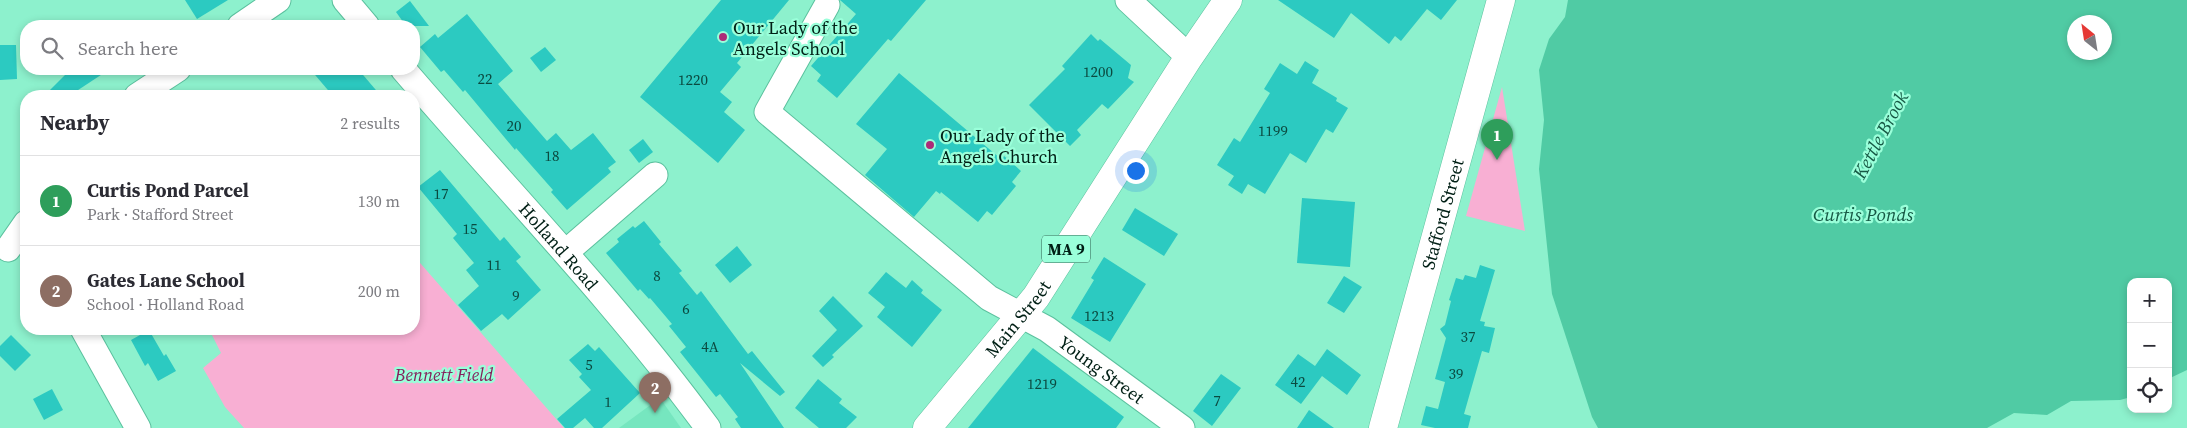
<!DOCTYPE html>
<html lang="en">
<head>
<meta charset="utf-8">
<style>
  body { margin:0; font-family:"Source Serif 4",serif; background:#f2f2f3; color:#2b2b33 }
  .controls { position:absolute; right:15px; bottom:15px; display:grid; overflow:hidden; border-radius:10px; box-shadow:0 2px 8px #0003 }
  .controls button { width:45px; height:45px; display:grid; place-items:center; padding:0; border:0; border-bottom:1px solid #e1e1e2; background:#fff; color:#2b2b33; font:25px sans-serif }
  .compass { position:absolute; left:2067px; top:15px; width:45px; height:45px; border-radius:50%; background:#fff; box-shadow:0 2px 8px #0003; rotate:330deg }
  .you { position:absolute; left:1135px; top:170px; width:18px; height:18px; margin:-12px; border:4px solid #fff; border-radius:50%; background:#1a73e8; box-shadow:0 0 0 8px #1a73e833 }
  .badge { display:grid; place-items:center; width:32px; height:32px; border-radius:50%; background:#ea580c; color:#fff; font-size:16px; font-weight:700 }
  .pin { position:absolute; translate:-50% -41px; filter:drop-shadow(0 1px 2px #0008) }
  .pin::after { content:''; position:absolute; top:26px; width:18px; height:15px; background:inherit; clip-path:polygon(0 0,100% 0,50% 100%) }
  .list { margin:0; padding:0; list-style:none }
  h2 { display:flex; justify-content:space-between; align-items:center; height:65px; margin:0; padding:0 20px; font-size:21px }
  h2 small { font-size:16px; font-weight:400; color:#7c7c81 }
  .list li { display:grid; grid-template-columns:32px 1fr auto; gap:15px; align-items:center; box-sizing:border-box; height:90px; padding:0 20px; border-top:1px solid #e1e1e2 }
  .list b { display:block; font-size:19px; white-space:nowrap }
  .list p { margin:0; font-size:16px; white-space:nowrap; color:#7c7c81 }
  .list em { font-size:16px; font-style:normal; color:#7c7c81 }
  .icon { flex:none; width:28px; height:28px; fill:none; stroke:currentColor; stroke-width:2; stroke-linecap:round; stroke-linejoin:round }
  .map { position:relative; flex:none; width:2187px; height:428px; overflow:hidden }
  .search { position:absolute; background:#fff; box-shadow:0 2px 8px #0003; left:20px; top:20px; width:400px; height:55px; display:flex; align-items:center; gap:12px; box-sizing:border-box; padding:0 18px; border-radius:20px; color:#7c7c81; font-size:19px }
  .panel { position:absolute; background:#fff; box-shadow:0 2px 8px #0003; left:20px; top:90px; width:400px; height:245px; border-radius:20px }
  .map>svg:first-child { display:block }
</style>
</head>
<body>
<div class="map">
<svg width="2187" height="428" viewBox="0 0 2187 428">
  <rect width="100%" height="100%" fill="#8df1cd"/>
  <polygon fill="#76e6bf" points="660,398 681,428 619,428"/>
  <g fill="#f8afd3">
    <polygon points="1502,87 1525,231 1466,216"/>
    <polygon points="414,256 564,428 244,428 225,407 203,368 221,353 209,329 414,329"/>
  </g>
  <path fill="#50cba4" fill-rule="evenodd" d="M1568 0H2187V370L2168 379V282H2131V397L2120 400 2071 401 2047 415 2014 413 1987 428H1598L1592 417 1552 294 1539 169 1544 120 1539 70 1549 39 1565 17ZM2074 22H2104V52H2074Z"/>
  <g fill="#2ccac1">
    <polygon points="185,0 228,0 197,19"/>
    <polygon points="721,0 789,0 737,63 741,67 720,92 732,102 724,112 745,130 718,163 640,97"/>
    <polygon points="840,0 926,0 891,41 888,39 837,98 817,81 821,75 811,66 856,14"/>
    <polygon points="1278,0 1457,0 1441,20 1427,9 1401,41 1395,36 1389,44 1351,13 1334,38"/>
    <polygon points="410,1 429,26 406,26 396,12"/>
    <polygon points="467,14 513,71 498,84 547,141 556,133 571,150 593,133 616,162 608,168 611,172 567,210 551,192 553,190 516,148 515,150 465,90 463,92 444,70 441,72 420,47 435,34 438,38"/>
    <polygon points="1091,34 1098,41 1100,39 1131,65 1128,78 1134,82 1108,109 1102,104 1077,130 1081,135 1070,146 1029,105 1065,69 1062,66"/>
    <polygon points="0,45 16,45 17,79 0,80"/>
    <polygon points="545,47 556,60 541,72 530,58"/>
    <polygon points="1305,61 1319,70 1312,83 1337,98 1336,101 1348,108 1333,133 1326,129 1306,163 1290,153 1265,194 1248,184 1242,194 1228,185 1234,176 1217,165 1234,138 1240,142 1270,93 1264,89 1280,63 1297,74"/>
    <polygon points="71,69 110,69 69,96 44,96"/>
    <polygon points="310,69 358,69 381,96 333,96"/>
    <polygon points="899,73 1001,159 1004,156 1021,171 1012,182 1016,186 992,215 987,211 978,222 941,192 940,194 936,191 914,217 865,175 887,149 856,124"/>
    <polygon points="643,139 653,152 639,163 629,150"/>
    <polygon points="440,170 500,241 504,237 521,257 516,261 541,290 508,320 502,314 481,331 458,305 479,286 466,270 474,263 453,238 457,234 418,187"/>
    <polygon points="1302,198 1355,202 1350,267 1297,263"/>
    <polygon points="1135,208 1178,234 1164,256 1122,230"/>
    <polygon points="644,221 661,242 659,244 682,271 679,273 697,295 701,291 748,354 752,351 785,392 780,396 740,363 784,428 741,428 735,419 738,417 720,394 716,397 680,352 686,347 669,326 672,324 650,298 649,299 640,289 638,291 606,253 619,242 617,239 633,226 635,228"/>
    <polygon points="737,246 752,265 730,283 715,265"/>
    <polygon points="1104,257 1146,284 1110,342 1071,318 1094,280 1091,278"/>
    <polygon points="1480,265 1495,270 1480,321 1485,322 1484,326 1495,328 1489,353 1482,351 1464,414 1471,416 1468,428 1435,428 1421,425 1426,406 1438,409 1445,382 1435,379 1446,338 1440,329 1445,325 1451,301 1449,300 1456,278 1463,280 1465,275 1476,278"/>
    <polygon points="886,272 906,288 912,280 923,290 921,293 942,310 912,347 877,317 885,307 868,293"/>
    <polygon points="1344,276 1362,287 1344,313 1327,303"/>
    <polygon points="833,296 863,326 832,355 834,357 823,367 812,356 837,330 819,311"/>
    <polygon points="149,330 164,356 166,354 176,371 158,381 148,363 145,366 131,340"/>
    <polygon points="11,335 31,355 15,371 0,356 0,346"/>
    <polygon points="588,344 595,351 599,347 640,393 602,428 594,428 585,418 573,428 565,428 557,419 591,390 579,377 582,374 569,360"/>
    <polygon points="1033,348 1124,417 1116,428 968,428"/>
    <polygon points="1327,349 1361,375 1347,395 1322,376 1301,404 1275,385 1298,354 1315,366"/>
    <polygon points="1221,374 1241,388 1212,426 1193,411"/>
    <polygon points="818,379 842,399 839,403 857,417 846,428 819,428 795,408"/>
    <polygon points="52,389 63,410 44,420 33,399"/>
    <polygon points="1309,410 1334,428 1297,428"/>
  </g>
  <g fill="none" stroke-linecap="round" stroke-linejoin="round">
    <g stroke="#5bc19e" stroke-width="27">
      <g id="minor">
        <polyline points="345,0 367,26"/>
        <polyline points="1128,0 1189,57"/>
        <path id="s1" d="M827 5 767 112 989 298 1047 329 1182 428"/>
        <polyline points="240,26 278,0"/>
        <path id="s2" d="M403 69C505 188 615 301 708 428"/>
        <polyline points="137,96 178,69"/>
        <polyline points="8,249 26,223"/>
        <polyline points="566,252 655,175"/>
        <polyline points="83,329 138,428"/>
      </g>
    </g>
    <g stroke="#5bc19e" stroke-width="29">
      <g id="major">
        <path id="s3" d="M1383 428 1501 0"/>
      </g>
    </g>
    <g stroke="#5bc19e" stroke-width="29">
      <g id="highway">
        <path id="s4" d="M927 428 1036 297 1189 57 1228 0"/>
      </g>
    </g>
    <use href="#minor" stroke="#fff" stroke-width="25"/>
    <use href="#major" stroke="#fff" stroke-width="28"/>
    <use href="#highway" stroke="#fff" stroke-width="28"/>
  </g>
  <g fill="#ac2b78" stroke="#9affda" stroke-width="2">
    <circle cx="723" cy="37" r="5"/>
    <circle cx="930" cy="145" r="5"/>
  </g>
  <g text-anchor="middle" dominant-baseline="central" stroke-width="4.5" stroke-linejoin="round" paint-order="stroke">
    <g font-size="15" fill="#0b4a40">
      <text x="1098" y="71">1200</text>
      <text x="485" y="78">22</text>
      <text x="693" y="79">1220</text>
      <text x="514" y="125">20</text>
      <text x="1273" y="130">1199</text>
      <text x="552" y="155">18</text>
      <text x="441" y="193">17</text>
      <text x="470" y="228">15</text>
      <text x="494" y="264">11</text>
      <text x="657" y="275">8</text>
      <text x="516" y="295">9</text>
      <text x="686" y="308">6</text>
      <text x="1099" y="315">1213</text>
      <text x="1468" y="336">37</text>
      <text x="710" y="346">4A</text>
      <text x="589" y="364">5</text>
      <text x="1456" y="373">39</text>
      <text x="1298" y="381">42</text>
      <text x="1042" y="383">1219</text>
      <text x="1217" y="400">7</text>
      <text x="608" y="401">1</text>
    </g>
    <rect fill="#9affda" stroke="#2e6250" stroke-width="1" x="1042" y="235.5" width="48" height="27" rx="4"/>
    <g font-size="16" font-weight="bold" fill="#001f15">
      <text x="1066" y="249">MA 9</text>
    </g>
    <g font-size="18" fill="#001f15" stroke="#9affda" text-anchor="start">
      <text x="733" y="27">Our Lady of the<tspan x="733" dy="21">Angels School</tspan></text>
      <text x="940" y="135">Our Lady of the<tspan x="940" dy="21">Angels Church</tspan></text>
    </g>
    <g font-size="18" fill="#001f15" stroke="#9affda">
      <text stroke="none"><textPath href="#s3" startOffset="222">Stafford Street</textPath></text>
      <text stroke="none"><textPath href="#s2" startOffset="236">Holland Road</textPath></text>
      <text stroke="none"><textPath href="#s4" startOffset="142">Main Street</textPath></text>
      <text stroke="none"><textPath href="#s1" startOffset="546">Young Street</textPath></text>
    </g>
    <g font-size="18" font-style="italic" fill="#85205c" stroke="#9affda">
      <text x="444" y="374">Bennett Field</text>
    </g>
    <g font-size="19" font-style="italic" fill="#175945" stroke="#9affda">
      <text transform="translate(1880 135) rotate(-62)">Kettle Brook</text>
      <text x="1863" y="214">Curtis Ponds</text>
    </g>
  </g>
</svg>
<div class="controls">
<button>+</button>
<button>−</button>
<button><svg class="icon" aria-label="locate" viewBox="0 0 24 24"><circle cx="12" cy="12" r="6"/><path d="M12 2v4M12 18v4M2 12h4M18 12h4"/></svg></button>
</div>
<svg class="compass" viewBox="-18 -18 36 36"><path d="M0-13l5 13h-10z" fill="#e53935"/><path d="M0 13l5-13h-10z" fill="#7c7c81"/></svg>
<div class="you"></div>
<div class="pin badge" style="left:1497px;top:160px;background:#2e9e5b">1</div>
<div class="pin badge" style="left:655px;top:413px;background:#8d6e63">2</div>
<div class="search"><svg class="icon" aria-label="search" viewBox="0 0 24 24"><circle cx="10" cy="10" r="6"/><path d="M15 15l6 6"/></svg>Search here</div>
<section class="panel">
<h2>Nearby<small>2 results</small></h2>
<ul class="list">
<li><span class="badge" style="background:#2e9e5b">1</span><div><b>Curtis Pond Parcel</b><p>Park · Stafford Street</p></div><em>130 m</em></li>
<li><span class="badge" style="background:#8d6e63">2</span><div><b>Gates Lane School</b><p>School · Holland Road</p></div><em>200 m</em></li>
</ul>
</section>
</div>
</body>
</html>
